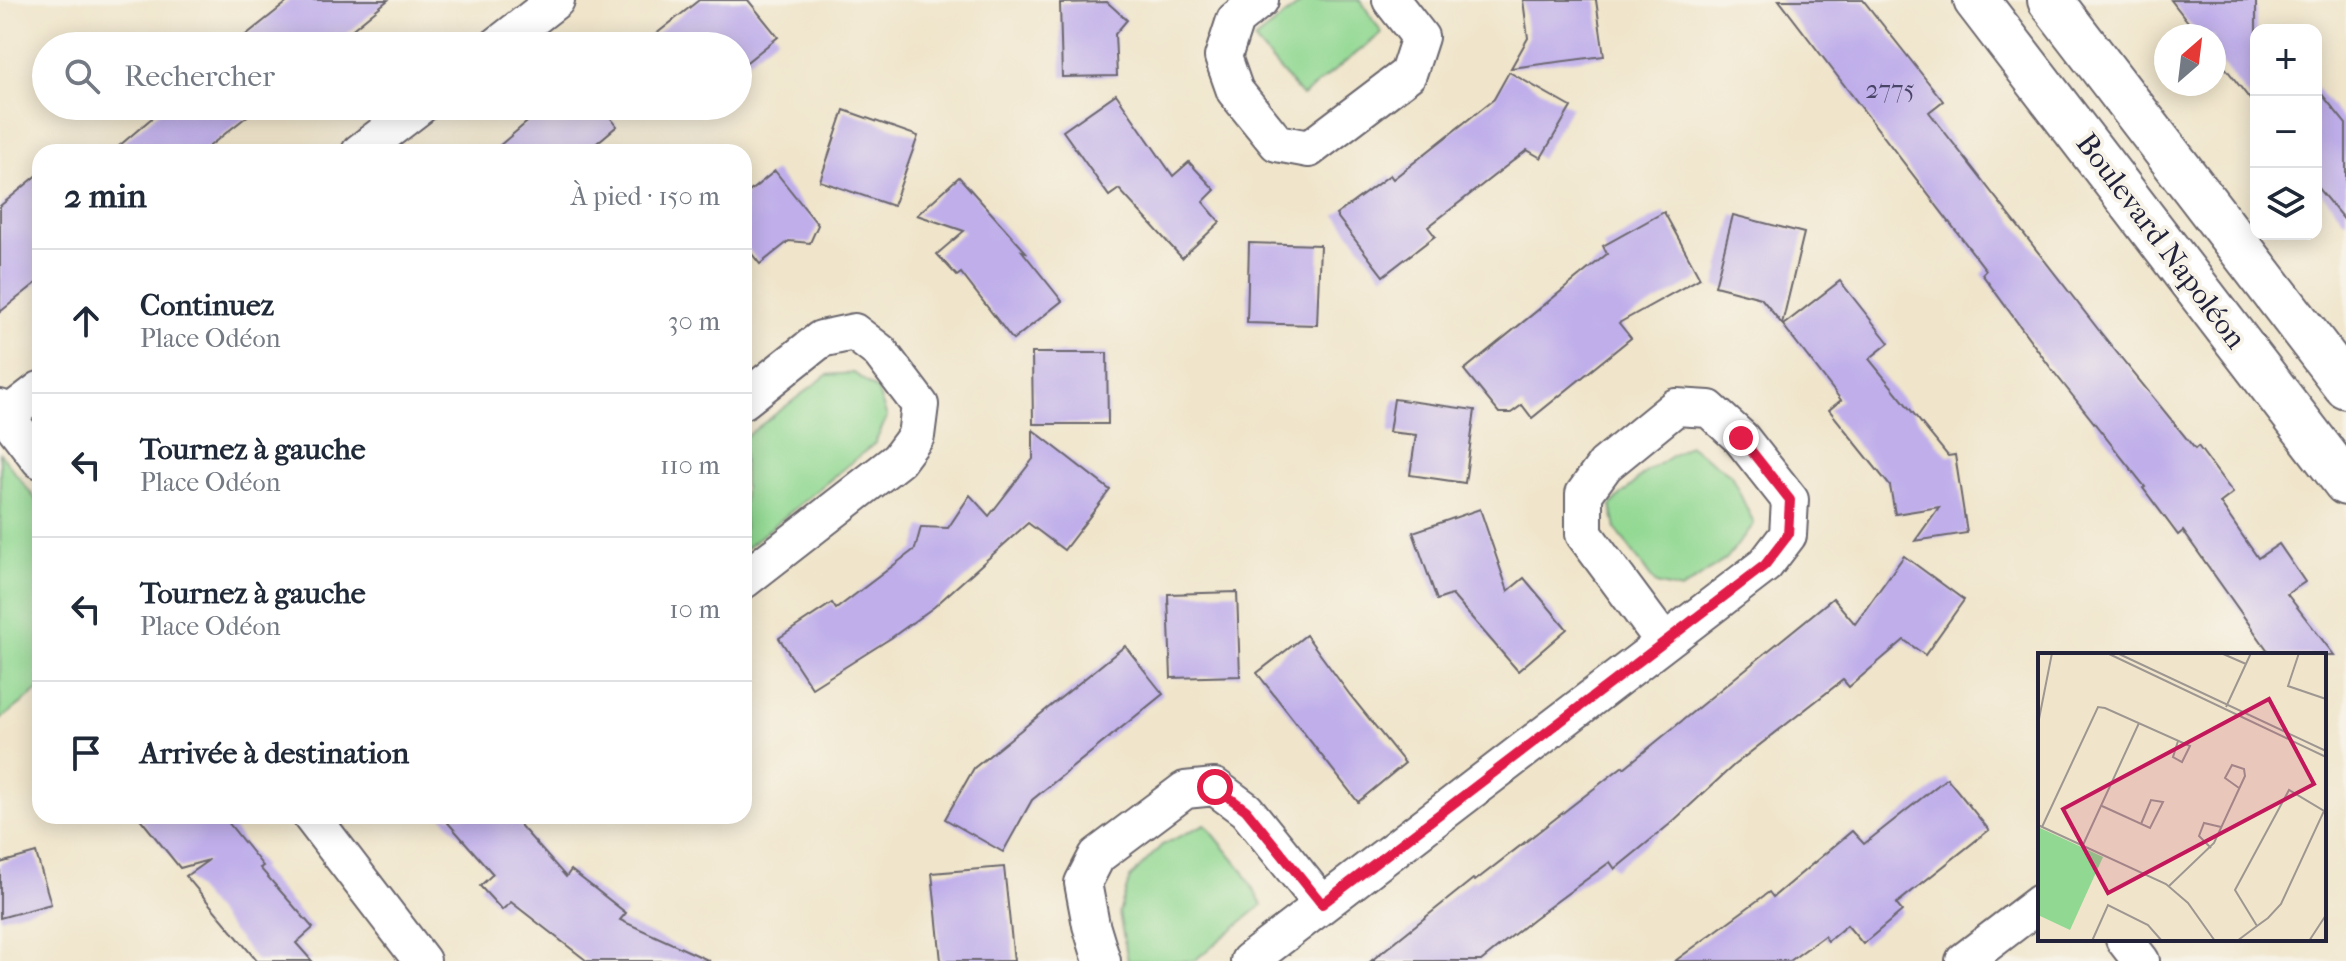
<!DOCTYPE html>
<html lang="fr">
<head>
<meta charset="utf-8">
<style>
  body { margin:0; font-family:"IM FELL French Canon",serif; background:#f2f2f3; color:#1f2937 }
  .controls { position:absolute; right:24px; top:24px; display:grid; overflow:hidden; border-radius:16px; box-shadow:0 4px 20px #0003 }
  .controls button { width:72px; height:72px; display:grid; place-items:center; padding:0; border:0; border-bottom:2px solid #e0e1e3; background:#fff; color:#1f2937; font:40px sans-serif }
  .compass { position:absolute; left:2154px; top:24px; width:72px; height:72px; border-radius:50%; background:#fff; box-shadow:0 4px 20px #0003; rotate:28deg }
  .stop { position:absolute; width:24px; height:24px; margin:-18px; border:6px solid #e11d48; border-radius:50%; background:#fff }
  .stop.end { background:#e11d48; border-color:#fff; box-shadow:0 2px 8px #0008 }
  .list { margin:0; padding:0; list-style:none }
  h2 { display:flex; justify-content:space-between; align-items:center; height:104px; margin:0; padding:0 32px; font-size:34px }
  h2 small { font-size:26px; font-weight:400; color:#747a83 }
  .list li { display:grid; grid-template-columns:52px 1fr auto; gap:24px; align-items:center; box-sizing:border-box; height:144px; padding:0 32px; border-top:2px solid #e0e1e3 }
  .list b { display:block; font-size:30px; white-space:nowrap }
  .list p { margin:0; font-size:26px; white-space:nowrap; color:#747a83 }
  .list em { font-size:26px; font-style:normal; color:#747a83 }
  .icon { flex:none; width:44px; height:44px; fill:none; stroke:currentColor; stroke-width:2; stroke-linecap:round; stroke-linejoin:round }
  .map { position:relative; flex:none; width:2346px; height:961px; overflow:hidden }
  .search { position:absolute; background:#fff; box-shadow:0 4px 20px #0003; left:32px; top:32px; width:720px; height:88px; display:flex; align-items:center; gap:20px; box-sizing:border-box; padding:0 28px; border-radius:44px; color:#747a83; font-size:30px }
  .panel { position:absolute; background:#fff; box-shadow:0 4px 20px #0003; left:32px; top:144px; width:720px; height:680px; border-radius:24px }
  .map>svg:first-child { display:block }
</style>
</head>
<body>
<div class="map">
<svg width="2346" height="961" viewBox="0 0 2346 961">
  <rect width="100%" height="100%" fill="#f7f3e8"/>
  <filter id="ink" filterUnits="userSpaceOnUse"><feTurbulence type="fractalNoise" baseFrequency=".0125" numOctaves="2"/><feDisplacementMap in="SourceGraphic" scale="16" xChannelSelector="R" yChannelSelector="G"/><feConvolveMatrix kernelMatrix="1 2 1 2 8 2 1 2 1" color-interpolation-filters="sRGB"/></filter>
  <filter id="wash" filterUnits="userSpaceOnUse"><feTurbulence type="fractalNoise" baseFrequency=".006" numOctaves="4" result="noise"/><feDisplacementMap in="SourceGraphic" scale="32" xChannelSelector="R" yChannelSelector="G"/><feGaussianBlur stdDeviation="1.8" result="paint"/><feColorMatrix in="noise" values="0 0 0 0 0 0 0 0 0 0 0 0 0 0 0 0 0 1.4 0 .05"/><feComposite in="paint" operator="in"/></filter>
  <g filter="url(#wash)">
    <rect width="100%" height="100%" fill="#f0e5cb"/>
    <g fill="#91d892" stroke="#5a7d66" stroke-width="2">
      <polygon points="1305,0 1360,0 1382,33 1302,96 1254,40"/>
      <polygon points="854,373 877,390 887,417 875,443 744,550 744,438 827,375"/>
      <polygon points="1689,445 1731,475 1754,524 1726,559 1681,590 1656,584 1616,529 1611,505 1646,472"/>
      <polygon points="0,453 40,505 40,689 0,720"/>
      <polygon points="1205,824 1242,869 1262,905 1194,961 1128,961 1119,913 1130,878 1162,845"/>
    </g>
    <g id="blocks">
      <g fill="#bfaeea">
        <polygon points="290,0 388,0 332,46 232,46"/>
        <polygon points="699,0 748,0 778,37 743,65 738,58 738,46 641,46"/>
        <polygon points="1523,0 1596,0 1604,56 1511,68 1528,38"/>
        <polygon points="1779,0 1863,0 1943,101 1929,112 2101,333 2195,449 2198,446 2233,493 2220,503 2258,558 2279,544 2305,582 2287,594 2334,655 2271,655 2183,531 2178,535 2143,488 2145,487 2053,371 1982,274 1986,270"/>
        <polygon points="2171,0 2256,0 2256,107 2214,53 2214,36 2199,36"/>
        <polygon points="1107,2 1127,20 1115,34 1117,76 1062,77 1060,3"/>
        <polygon points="1509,72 1571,107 1541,158 1527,150 1428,227 1435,236 1383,276 1336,215 1390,175 1393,179 1494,99"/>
        <polygon points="2316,87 2346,124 2346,222 2316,186"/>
        <polygon points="1116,94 1173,176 1189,162 1215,190 1203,202 1220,222 1182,258 1119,189 1109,196 1063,131"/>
        <polygon points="166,106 260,106 202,152 112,152"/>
        <polygon points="546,106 601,106 617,126 586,152 492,152"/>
        <polygon points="844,110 918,136 893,206 820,181"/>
        <polygon points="775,171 818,225 810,243 789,241 760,264 744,244 744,196"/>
        <polygon points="40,173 40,280 0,312 0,206"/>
        <polygon points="959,177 1026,252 1022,251 1062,301 1013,340 961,273 957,276 937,254 964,231 917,215"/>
        <polygon points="1664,212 1700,278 1619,323 1631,338 1532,418 1522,405 1511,413 1499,413 1464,370 1607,254 1603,246"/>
        <polygon points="1733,215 1804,233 1782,324 1761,298 1715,286"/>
        <polygon points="1249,243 1320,245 1317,325 1247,323"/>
        <polygon points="1840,281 1889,343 1869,359 1948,456 1955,455 1967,533 1915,541 1939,507 1895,514 1890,486 1829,410 1841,400 1783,325"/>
        <polygon points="1032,353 1107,353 1108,424 1033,424"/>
        <polygon points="1394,399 1475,410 1465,483 1410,475 1416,435 1389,432"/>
        <polygon points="1033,430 1110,490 1064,550 1028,523 934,607 891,638 812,688 779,638 832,603 836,609 915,549 921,527 948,528 970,495 989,516 1033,459"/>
        <polygon points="1480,509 1508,591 1524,578 1567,629 1518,671 1452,595 1437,600 1413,532"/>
        <polygon points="1904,556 1964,600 1925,655 1904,640 1849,687 1843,680 1734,765 1670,824 1615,869 1610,862 1533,919 1481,961 1371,961 1473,879 1475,881 1623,766 1624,768 1833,598 1855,624"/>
        <polygon points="1237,592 1240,676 1171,678 1168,594"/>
        <polygon points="1306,635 1350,695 1405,763 1358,802 1257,673"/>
        <polygon points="1125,646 1163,694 1032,800 1003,852 945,819 974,768"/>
        <polygon points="1947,778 1989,830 1896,904 1902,911 1863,944 1847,925 1828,941 1824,936 1790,961 1675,961 1769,892 1773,897 1852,831 1864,844"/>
        <polygon points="138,816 223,816 263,866 260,868 313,928 296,943 312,961 257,961 186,876 209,860 180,868"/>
        <polygon points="442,816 512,816 566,877 571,870 626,913 620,920 710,961 587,961 511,902 502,910 480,886 493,874"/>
        <polygon points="36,853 51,904 0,918 0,863"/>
        <polygon points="1004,867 1014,961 941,961 932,873"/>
      </g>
    </g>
  </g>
  <g filter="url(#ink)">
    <use href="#blocks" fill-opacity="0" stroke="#6a666d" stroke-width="2"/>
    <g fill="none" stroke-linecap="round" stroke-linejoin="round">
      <g stroke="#6a666d" stroke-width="40">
        <g id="minor">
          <polyline points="1260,0 1235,20 1223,57 1235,91 1277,143 1309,149 1408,74 1420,37 1391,0"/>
          <polyline points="497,46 556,0"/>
          <polyline points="360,152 420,106"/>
          <polyline points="744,400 821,339 854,332 880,352 920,405 916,436 898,460 744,580"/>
          <polyline points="0,408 40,460"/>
          <polyline points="6,416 40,390"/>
          <polyline points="311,816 422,961"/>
          <polyline points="2124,939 2141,961"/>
          <polyline points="1102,961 1091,925 1083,883 1097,856 1185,790 1215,787 1246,810 1322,904"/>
          <polyline points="1249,961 1765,565 1788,535 1790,500 1741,438 1709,409 1676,407 1605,465 1584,494 1584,534 1664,642"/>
          <polyline points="1964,961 2040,903"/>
        </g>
      </g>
      <g stroke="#6a666d" stroke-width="48">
        <g id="tertiary">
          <polyline points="1976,0 2346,483"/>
          <polyline points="2050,0 2346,386"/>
        </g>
      </g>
      <use href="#minor" stroke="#fff" stroke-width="36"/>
      <use href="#tertiary" stroke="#fff" stroke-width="44"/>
    </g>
  </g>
  <g fill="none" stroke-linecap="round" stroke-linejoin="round" filter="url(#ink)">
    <polyline stroke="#e11d48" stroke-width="10" points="1215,787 1246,810 1322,904 1765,565 1788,535 1790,500 1741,438"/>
  </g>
  <g text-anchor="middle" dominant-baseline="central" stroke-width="8" stroke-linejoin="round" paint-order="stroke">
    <g font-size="26" fill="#494567">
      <text x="1890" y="89">2775</text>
    </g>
    <g font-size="30" fill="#22223b" stroke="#f7f3e8">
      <text transform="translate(2161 241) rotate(53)">Boulevard Napoléon</text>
    </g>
  </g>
  <g transform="translate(2038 653)">
    <rect width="288" height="288" fill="#f0e5cb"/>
    <path d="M0 174 65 204 32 277 0 262Z" fill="#91d892"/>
    <path fill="none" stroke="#9e9791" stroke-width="2" d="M69 0 288 104M79 0 288 98M183 0 208 11M261 0 250 33 288 46M188 54 213 0M0 71 14 0M64 153 112 175 125 149 113 147 103 171M0 172 128 231 150 250 177 288M4 174 60 54 67 55 152 93 144 109 135 104 140 88M45 192 101 70M173 195 161 183 166 170 183 174M131 233 176 190 207 123 206 116 194 112 187 125 201 135M54 288 70 252 110 272 124 288M199 288 219 273 230 265 243 251 286 158 251 137 197 237 219 273M271 288 288 262"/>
    <path fill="#c2185b" fill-opacity="0.15" stroke="#c2185b" stroke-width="4" d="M231 46 276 131 70 240 25 156Z"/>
    <rect width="288" height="288" fill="none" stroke="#22223b" stroke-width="4"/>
  </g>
</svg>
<div class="controls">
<button>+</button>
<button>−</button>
<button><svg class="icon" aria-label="layers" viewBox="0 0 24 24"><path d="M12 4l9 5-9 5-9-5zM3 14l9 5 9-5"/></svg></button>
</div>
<svg class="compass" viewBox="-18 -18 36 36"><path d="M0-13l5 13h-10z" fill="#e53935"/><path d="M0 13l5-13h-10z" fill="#747a83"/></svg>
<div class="stop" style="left:1215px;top:787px"></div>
<div class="stop end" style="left:1741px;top:438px"></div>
<div class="search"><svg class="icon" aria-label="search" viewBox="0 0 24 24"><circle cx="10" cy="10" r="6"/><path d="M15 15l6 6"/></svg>Rechercher</div>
<section class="panel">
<h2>2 min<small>À pied · 150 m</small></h2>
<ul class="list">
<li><svg class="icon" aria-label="ahead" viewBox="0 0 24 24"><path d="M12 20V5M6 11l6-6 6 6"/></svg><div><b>Continuez</b><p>Place Odéon</p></div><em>30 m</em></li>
<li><svg class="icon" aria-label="left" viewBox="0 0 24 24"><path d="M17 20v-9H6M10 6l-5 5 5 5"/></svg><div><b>Tournez à gauche</b><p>Place Odéon</p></div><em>110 m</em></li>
<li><svg class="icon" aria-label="left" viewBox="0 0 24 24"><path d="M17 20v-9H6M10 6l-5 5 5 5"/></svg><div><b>Tournez à gauche</b><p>Place Odéon</p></div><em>10 m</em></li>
<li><svg class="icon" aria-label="arrive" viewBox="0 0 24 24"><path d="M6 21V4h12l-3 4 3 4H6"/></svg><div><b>Arrivée à destination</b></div></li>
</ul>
</section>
</div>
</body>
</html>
